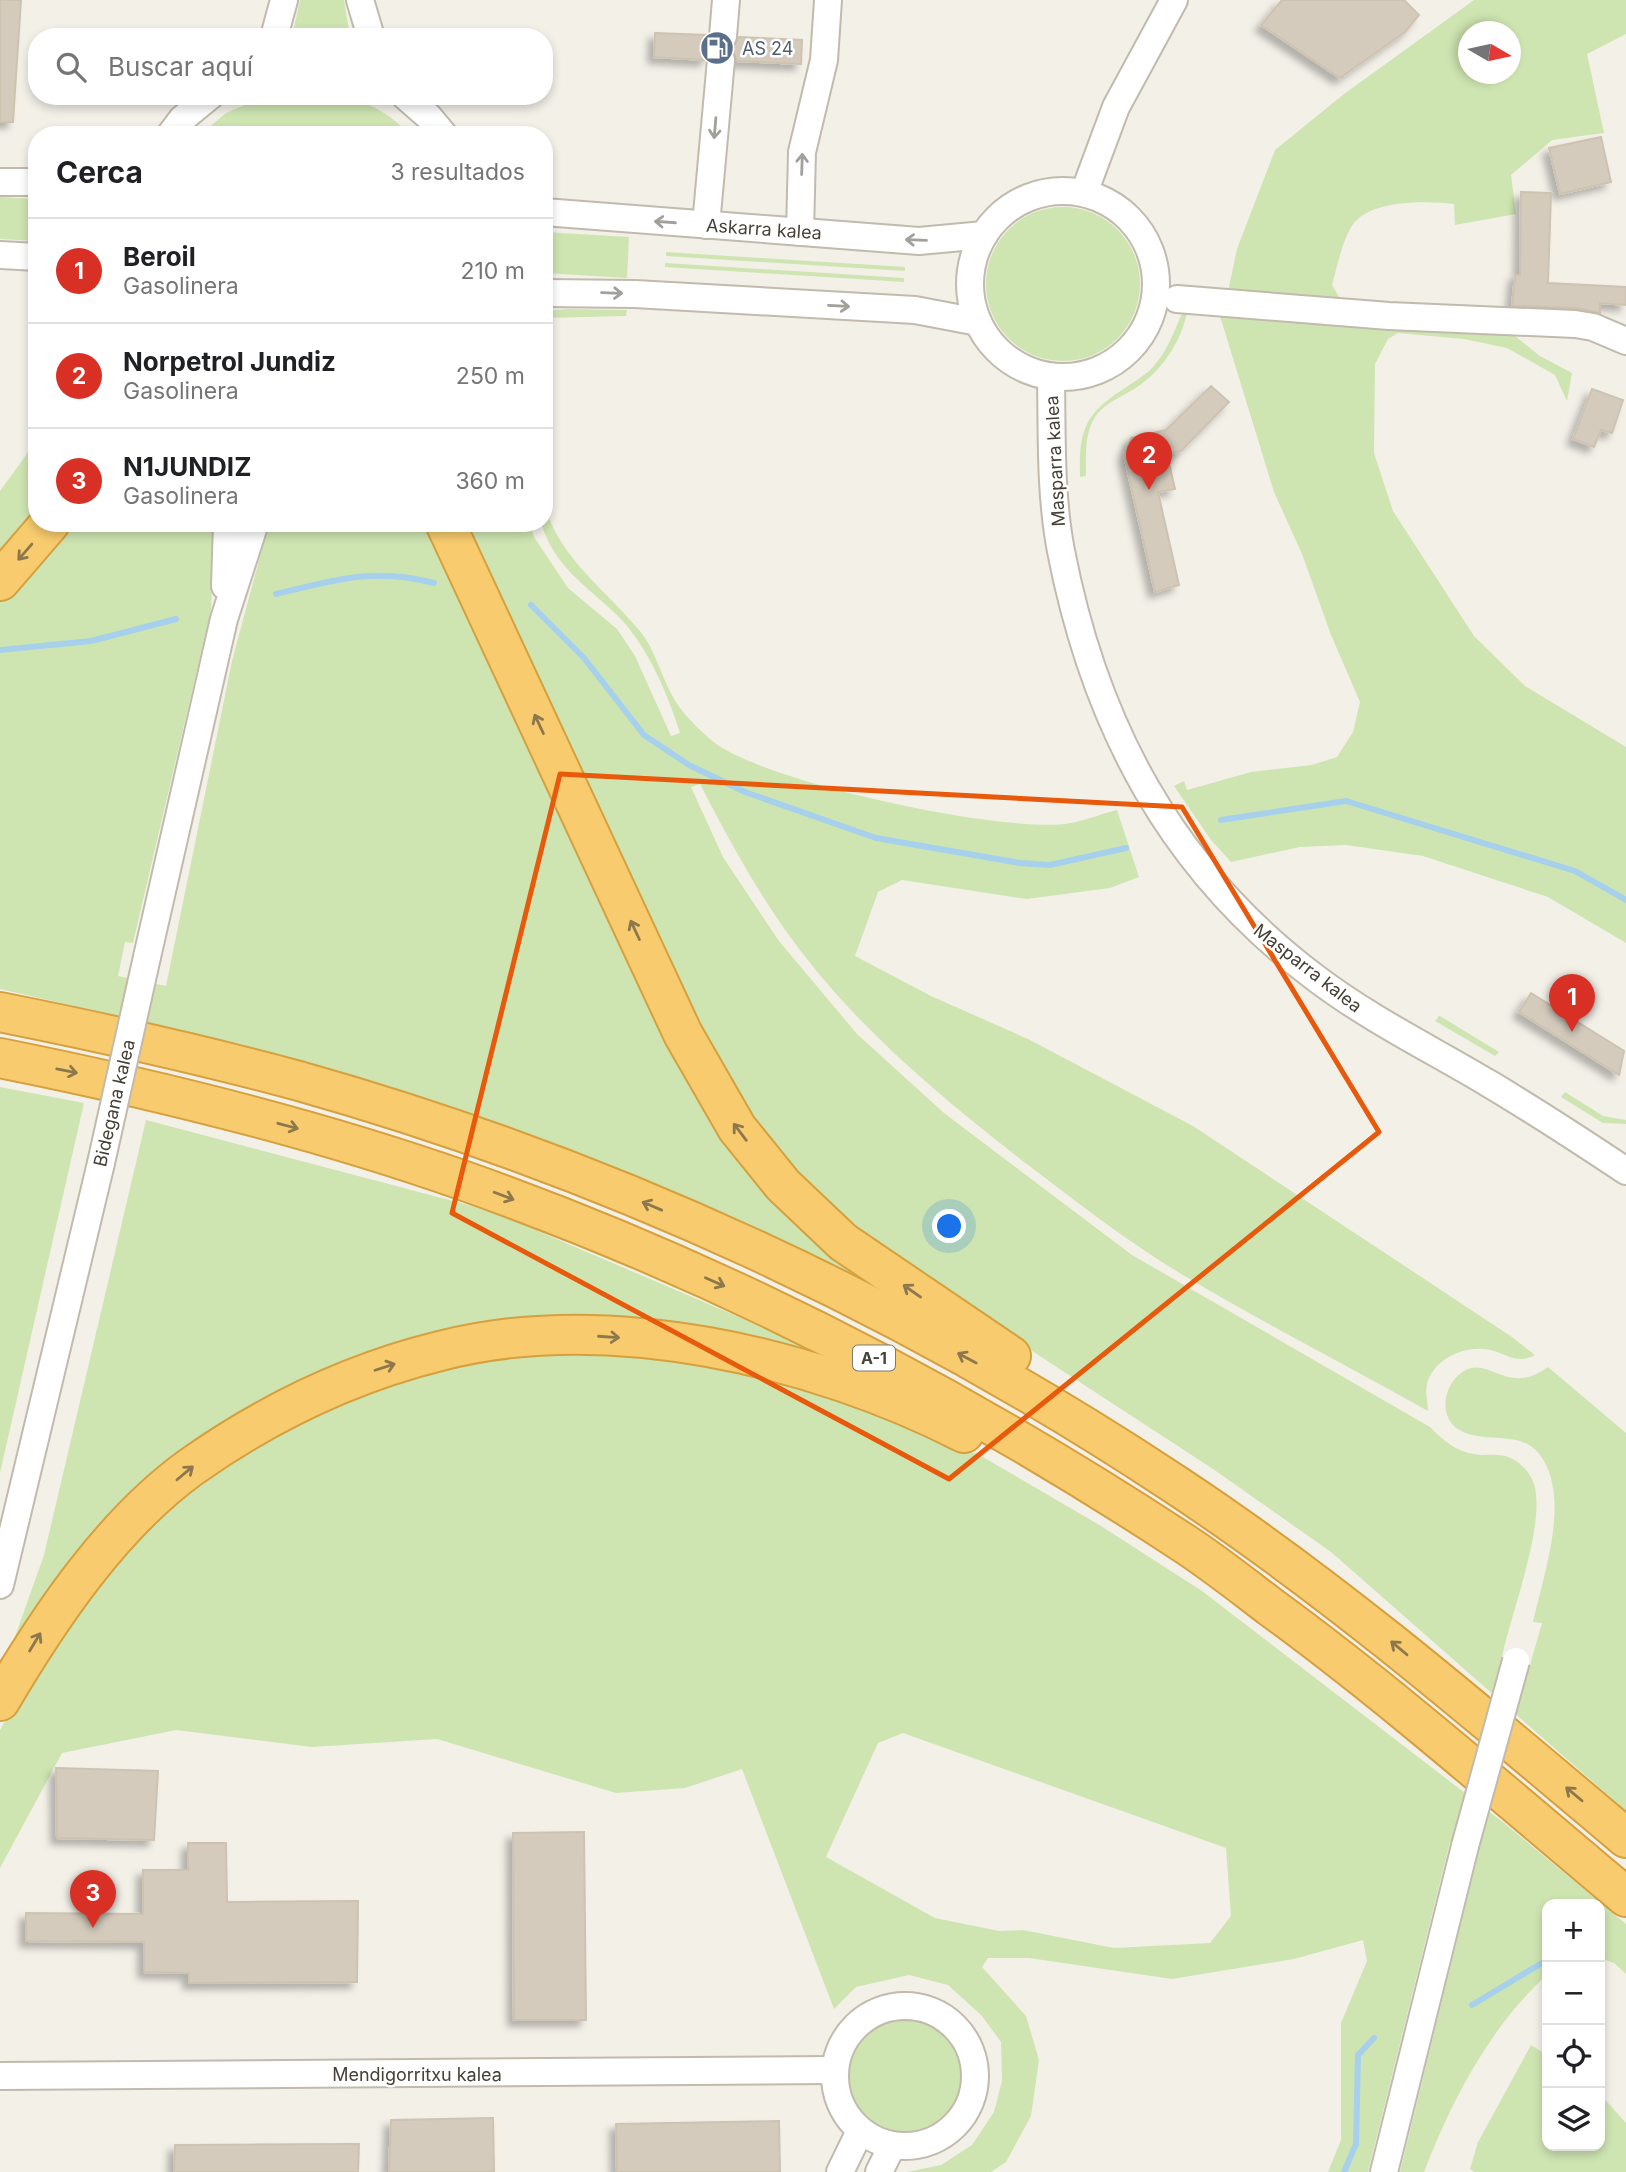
<!DOCTYPE html>
<html lang="es">
<head>
<meta charset="utf-8">
<style>
  body { margin:0; font-family:Inter,sans-serif; background:#f6f6f6; color:#202124 }
  .controls { position:absolute; right:21px; bottom:21px; display:grid; overflow:hidden; border-radius:14px; box-shadow:0 4px 10px #0003 }
  .controls button { width:63px; height:63px; display:grid; place-items:center; padding:0; border:0; border-bottom:2px solid #e0e0e0; background:#fff; color:#202124; font:35px sans-serif }
  .compass { position:absolute; left:1458px; top:21px; width:63px; height:63px; border-radius:50%; background:#fff; box-shadow:0 4px 10px #0003; rotate:99deg }
  .you { position:absolute; left:950px; top:1227px; width:24px; height:24px; margin:-18px; border:5px solid #fff; border-radius:50%; background:#1a73e8; box-shadow:0 0 0 10px #1a73e833 }
  .badge { display:grid; place-items:center; width:46px; height:46px; border-radius:50%; background:#d93025; color:#fff; font-size:23px; font-weight:700 }
  .pin { position:absolute; translate:-50% -58px; filter:drop-shadow(0 2px 4px #0008) }
  .pin::after { content:''; position:absolute; top:37px; width:24px; height:21px; background:inherit; clip-path:polygon(0 0,100% 0,50% 100%) }
  .list { margin:0; padding:0; list-style:none }
  h2 { display:flex; justify-content:space-between; align-items:center; height:91px; margin:0; padding:0 28px; font-size:30px }
  h2 small { font-size:23px; font-weight:400; color:#757577 }
  .list li { display:grid; grid-template-columns:46px 1fr auto; gap:21px; align-items:center; box-sizing:border-box; height:105px; padding:0 28px; border-top:2px solid #e0e0e0 }
  .list b { display:block; font-size:26px; white-space:nowrap }
  .list p { margin:0; font-size:23px; white-space:nowrap; color:#757577 }
  .list em { font-size:23px; font-style:normal; color:#757577 }
  .icon { flex:none; width:38px; height:38px; fill:none; stroke:currentColor; stroke-width:2; stroke-linecap:round; stroke-linejoin:round }
  .map { position:relative; flex:none; width:1626px; height:2172px; overflow:hidden }
  .search { position:absolute; background:#fff; box-shadow:0 4px 10px #0003; left:28px; top:28px; width:525px; height:77px; display:flex; align-items:center; gap:18px; box-sizing:border-box; padding:0 24px; border-radius:28px; color:#757577; font-size:26px }
  .panel { position:absolute; background:#fff; box-shadow:0 4px 10px #0003; left:28px; top:126px; width:525px; height:406px; border-radius:28px }
  .map>svg:first-child { display:block }
</style>
</head>
<body>
<div class="map">
<svg width="1626" height="2172" viewBox="0 0 1626 2172">
  <defs>
    <filter id="shadow"><feDropShadow dx="-6" dy="6" stdDeviation="3.5" flood-color="#0004"/></filter>
  </defs>
  <rect width="100%" height="100%" fill="#f3f0e8"/>
  <g fill="#cee5b2" fill-rule="evenodd">
    <polygon points="300,0 344,0 350,37 292,37"/>
    <path d="M1474 0H1626V34L1587 54 1604 133 1552 140 1511 175 1516 214 1455 225 1454 204C1427 201 1379 200 1358 219 1344 230 1337 268 1332 285L1345 307 1227 296 1237 249 1275 150 1344 94ZM1468 32H1510V74H1468Z"/>
    <path d="M265 96C322 96 367 88 410 135H200L226 113Z"/>
    <polygon points="0,197 37,199 37,241 0,239"/>
    <circle cx="1063" cy="284" r="77"/>
    <polygon points="544,232 629,237 627,278 544,273"/>
    <polygon points="666,252 905,267 905,271 666,256"/>
    <polygon points="665,263 904,278 904,282 665,267"/>
    <polygon points="568,309 627,310 626,316 544,318 544,311"/>
    <path d="M1184 309 1510 332 1540 356 1572 373 1567 401 1555 375 1507 348 1464 339 1398 333 1388 339 1375 364 1374 453 1393 511 1474 636 1525 686 1626 747V943L1548 897 1423 856 1346 845 1300 847 1231 862 1211 840 1174 786 1184 781 1187 790 1251 772 1312 765 1337 757 1353 732 1360 702 1331 635 1302 554 1274 492 1220 316 1187 313C1181 341 1163 369 1140 385 1125 396 1105 402 1095 417 1084 435 1086 456 1086 476L1080 477C1079 433 1083 415 1122 390 1130 384 1141 378 1149 371 1167 354 1174 331 1184 309Z"/>
    <polygon points="37,440 37,518 0,561 0,491"/>
    <path d="M544 504C560 559 604 588 639 630 657 651 662 682 678 705 686 717 700 730 711 740 761 782 999 832 1065 824 1082 822 1100 814 1117 810L1139 877 1110 888 1027 899 902 880 878 892 855 956 931 996 1028 1039 1193 1126 1512 1337 1535 1355C1517 1364 1510 1356 1494 1351 1469 1343 1434 1357 1427 1384 1425 1392 1428 1403 1428 1411 1347 1365 1263 1323 1183 1275 1128 1242 1078 1203 1028 1165 952 1106 875 1043 814 968 768 912 733 848 700 784L691 787 723 857 779 941 857 1034 944 1113 1132 1255 1430 1427C1445 1442 1458 1453 1481 1455 1489 1455 1500 1454 1508 1457 1520 1461 1533 1475 1535 1488 1544 1529 1511 1614 1502 1657L1530 1665 1542 1623 1533 1622C1543 1576 1569 1505 1544 1461 1526 1428 1491 1444 1463 1432 1437 1421 1442 1384 1464 1371 1490 1356 1507 1397 1548 1367L1626 1433V1811L1331 1552 1213 1469 980 1317 846 1223 795 1172 751 1117 702 1039 462 523H530L534 537 568 588 617 629 635 656 671 736 680 733C668 694 646 643 616 614 585 585 554 566 541 523H544Z"/>
    <polygon points="67,523 215,523 211,610 133,943 125,942 118,976 166,986 232,661 269,523 434,523 688,1058 888,1291 680,1196 353,1078 241,1044 0,989 0,601"/>
    <polygon points="1439,1016 1440,1016 1499,1052 1495,1056 1435,1021"/>
    <polygon points="0,1087 84,1103 0,1473"/>
    <polygon points="1565,1092 1603,1116 1626,1120 1626,1124 1603,1123 1561,1097"/>
    <polygon points="146,1120 491,1211 835,1358 693,1325 540,1325 278,1394 0,1679 44,1555"/>
    <path d="M562 1350 706 1361 880 1411 983 1457 1101 1526 1202 1591 1504 1823 1626 1924V1974L1614 1963 1600 1958V1904H1547V1975C1490 2026 1451 2102 1424 2172H1400L1479 1850 1450 1842 1368 2172H1328L1341 2140V2023L1367 1961 1363 1940 1294 1959 1172 1979 1029 1958H988L982 1967 1026 2016 1039 2060 1031 2116 1006 2162 991 2172H907L941 2165 972 2145 994 2112 1002 2081 1001 2042 982 2016 948 1985 909 1975 856 1987 834 2009 742 1769 685 1788 616 1793 437 1739 312 1747 176 1730 62 1753 0 1868V1730L44 1655 144 1526 239 1451 355 1391 476 1358ZM903 1733 1226 1848 1231 1916 1210 1943 1114 1948 1023 1930 999 1931 935 1918 826 1857 878 1743Z"/>
    <circle cx="906" cy="2075" r="63"/>
    <polygon points="1531,2045 1547,2055 1547,2146 1600,2146 1600,2094 1626,2123 1626,2172 1474,2172 1470,2169 1478,2142"/>
  </g>
  <g fill="none" stroke-linecap="round" stroke-linejoin="round">
    <g stroke="#a7d0ed" stroke-width="6">
      <path d="M276 594C335 580 373 567 434 583"/>
      <polyline points="531,605 584,658 644,735 689,765 745,792 876,838 1020,863 1050,865 1126,848"/>
      <polyline points="0,650 91,641 176,619"/>
      <polyline points="1221,820 1346,801 1575,871 1626,900"/>
      <polyline points="1472,2005 1547,1960"/>
      <polyline points="1344,2172 1356,2144 1358,2055 1374,2038"/>
    </g>
  </g>
  <g fill="#d4cbbd" stroke="#cec3b1" stroke-width="2" filter="url(#shadow)">
    <polygon points="0,0 21,0 13,122 0,122"/>
    <polygon points="1282,0 1404,0 1419,15 1405,32 1340,78 1261,25"/>
    <polygon points="655,33 707,35 712,47 705,60 654,57"/>
    <polygon points="739,37 802,40 801,64 737,61 732,49"/>
    <polygon points="1601,137 1611,182 1560,194 1549,148"/>
    <polygon points="1521,192 1551,193 1548,283 1626,287 1626,305 1600,303 1600,313 1576,308 1512,306 1515,275 1520,275"/>
    <polygon points="1211,386 1229,402 1181,451 1167,454 1175,489 1158,492 1179,585 1155,592 1124,455 1131,438 1166,430"/>
    <polygon points="1592,389 1623,400 1612,433 1601,430 1594,447 1573,439"/>
    <polygon points="1531,993 1624,1051 1619,1075 1519,1012"/>
    <polygon points="56,1768 158,1771 154,1840 57,1838"/>
    <polygon points="584,1832 586,2020 514,2020 513,1833"/>
    <polygon points="188,1843 226,1843 227,1902 358,1901 357,1982 189,1983 189,1973 144,1972 144,1942 26,1941 26,1913 143,1914 143,1870 188,1870"/>
    <polygon points="493,2118 494,2172 389,2172 391,2120"/>
    <polygon points="779,2121 780,2172 617,2172 616,2124"/>
    <polygon points="359,2144 358,2172 174,2172 175,2145"/>
  </g>
  <g fill="none" stroke-linecap="round" stroke-linejoin="round">
    <g stroke="#c1baad" stroke-width="30">
      <g id="minor">
        <polyline points="360,0 371,37"/>
        <polyline points="723,36 726,0"/>
        <polyline points="274,37 284,0"/>
        <polyline points="405,96 429,117 444,135"/>
        <polyline points="170,135 182,119 210,96"/>
        <polyline points="0,182 37,182"/>
        <circle cx="1063" cy="284" r="93"/>
        <polyline points="1084,193 1116,107 1174,0"/>
        <polyline points="544,212 919,241 984,235"/>
        <polyline points="706,225 721,60"/>
        <polyline points="800,232 802,152 824,60 828,0"/>
        <polyline points="0,255 37,257"/>
        <polyline points="544,293 635,294 915,310 978,322"/>
        <polyline points="1177,299 1389,316 1575,324 1593,327 1626,341"/>
        <path d="M1051 377C1052 434 1050 494 1061 551 1095 726 1172 871 1317 979 1370 1019 1431 1049 1488 1083 1535 1111 1581 1141 1626 1171"/>
        <polyline points="225,586 227,523"/>
        <polyline points="147,957 224,619 255,523"/>
        <polyline points="0,1585 101,1163"/>
        <circle cx="905" cy="2076" r="70"/>
        <polyline points="0,2076 834,2070"/>
        <polyline points="840,2172 860,2131"/>
        <polyline points="879,2172 892,2146"/>
        <polyline points="1384,2172 1465,1846"/>
      </g>
    </g>
    <g stroke="#d6a03e" stroke-width="42">
      <g id="highway">
        <polyline points="445,523 683,1034 737,1128 783,1185 843,1242 1011,1356"/>
        <polyline points="0,581 50,523"/>
        <path d="M0 1012C100 1032 200 1054 299 1081 608 1168 906 1306 1173 1483 1334 1589 1479 1714 1626 1838"/>
        <path d="M0 1058C155 1089 310 1127 459 1179 715 1269 955 1393 1182 1542 1213 1562 1243 1586 1272 1608 1395 1698 1509 1799 1626 1897"/>
        <path d="M0 1701C49 1618 111 1525 191 1467 266 1414 351 1373 440 1351 607 1308 813 1356 964 1433"/>
      </g>
    </g>
    <use href="#minor" stroke="#fff" stroke-width="26"/>
    <use href="#highway" stroke="#f7cb6e" stroke-width="38"/>
    <g stroke="#c1baad" stroke-width="30" stroke-linecap="butt">
      <g id="minor-bridge">
        <polyline points="101,1163 147,957"/>
        <polyline points="1465,1846 1516,1661"/>
      </g>
    </g>
    <use href="#minor-bridge" stroke="#fff" stroke-width="26"/>
  </g>
  <defs><path id="oneway-shaft" d="M-6 0H5M1.5-3L5.5 0L1.5 3" fill="none" stroke-width="1.6" stroke-linecap="round" stroke-linejoin="round" transform="scale(1.75)"/></defs>
  <g stroke="#a2a09b">
    <use href="#oneway-shaft" transform="translate(715 128) rotate(95)"/>
    <use href="#oneway-shaft" transform="translate(802 164) rotate(-88)"/>
    <use href="#oneway-shaft" transform="translate(665 222) rotate(-176)"/>
    <use href="#oneway-shaft" transform="translate(916 240) rotate(-178)"/>
    <use href="#oneway-shaft" transform="translate(612 293) rotate(2)"/>
    <use href="#oneway-shaft" transform="translate(839 306) rotate(3)"/>
  </g>
  <g stroke="#8d784d">
    <use href="#oneway-shaft" transform="translate(25 552) rotate(131)"/>
    <use href="#oneway-shaft" transform="translate(539 724) rotate(-115)"/>
    <use href="#oneway-shaft" transform="translate(635 930) rotate(-115)"/>
    <use href="#oneway-shaft" transform="translate(67 1071) rotate(11)"/>
    <use href="#oneway-shaft" transform="translate(288 1126) rotate(15)"/>
    <use href="#oneway-shaft" transform="translate(740 1132) rotate(-127)"/>
    <use href="#oneway-shaft" transform="translate(504 1196) rotate(21)"/>
    <use href="#oneway-shaft" transform="translate(652 1206) rotate(-157)"/>
    <use href="#oneway-shaft" transform="translate(715 1282) rotate(24)"/>
    <use href="#oneway-shaft" transform="translate(912 1291) rotate(-145)"/>
    <use href="#oneway-shaft" transform="translate(609 1337) rotate(4)"/>
    <use href="#oneway-shaft" transform="translate(967 1358) rotate(-152)"/>
    <use href="#oneway-shaft" transform="translate(385 1367) rotate(-18)"/>
    <use href="#oneway-shaft" transform="translate(185 1473) rotate(-40)"/>
    <use href="#oneway-shaft" transform="translate(35 1642) rotate(-59)"/>
    <use href="#oneway-shaft" transform="translate(1399 1648) rotate(-140)"/>
    <use href="#oneway-shaft" transform="translate(1574 1794) rotate(-140)"/>
  </g>
  <path fill="none" stroke="#e8590c" stroke-width="5" stroke-linejoin="round" d="M560 774 1182 807 1379 1132 949 1479 452 1213Z"/>
  <defs>
    <g id="fuel-disc" transform="scale(1.75)"><circle r="9.5" fill="#5c6f8a" stroke="#fff"/><path d="M-5.5-6h7V0h2V4h1.3V-2.5L3-4.5l.8-.8L6-3V5H2.5V1h-1V6h-7ZM-4.2-4.7v3.2H.2V-4.7Z" fill="#fff"/></g>
  </defs>
  <g fill-rule="evenodd">
    <use href="#fuel-disc" x="717" y="48"/>
  </g>
  <g text-anchor="middle" dominant-baseline="central" stroke-width="5" stroke-linejoin="round" paint-order="stroke">
    <rect fill="#fff" stroke="#7e7973" stroke-width="2" x="853" y="1345.5" width="42" height="25" rx="5"/>
    <g font-size="16" font-weight="bold" fill="#464037">
      <text x="874" y="1358">A-1</text>
    </g>
    <g font-size="18" fill="#4e5e75" stroke="#fff" text-anchor="start">
      <text x="742" y="48">AS 24</text>
    </g>
    <g font-size="18" fill="#464037" stroke="#fff">
      <text transform="translate(764 229) rotate(4)">Askarra kalea</text>
      <text transform="translate(1055 461) rotate(-93)">Masparra kalea</text>
      <text transform="translate(1308 968) rotate(38)">Masparra kalea</text>
      <text transform="translate(114 1103) rotate(-77)">Bidegana kalea</text>
      <text x="417" y="2074">Mendigorritxu kalea</text>
    </g>
  </g>
</svg>
<div class="controls">
<button>+</button>
<button>−</button>
<button><svg class="icon" aria-label="locate" viewBox="0 0 24 24"><circle cx="12" cy="12" r="6"/><path d="M12 2v4M12 18v4M2 12h4M18 12h4"/></svg></button>
<button><svg class="icon" aria-label="layers" viewBox="0 0 24 24"><path d="M12 4l9 5-9 5-9-5zM3 14l9 5 9-5"/></svg></button>
</div>
<svg class="compass" viewBox="-18 -18 36 36"><path d="M0-13l5 13h-10z" fill="#e53935"/><path d="M0 13l5-13h-10z" fill="#757577"/></svg>
<div class="you"></div>
<div class="pin badge" style="left:1572px;top:1032px">1</div>
<div class="pin badge" style="left:1149px;top:490px">2</div>
<div class="pin badge" style="left:93px;top:1928px">3</div>
<div class="search"><svg class="icon" aria-label="search" viewBox="0 0 24 24"><circle cx="10" cy="10" r="6"/><path d="M15 15l6 6"/></svg>Buscar aquí</div>
<section class="panel">
<h2>Cerca<small>3 resultados</small></h2>
<ul class="list">
<li><span class="badge">1</span><div><b>Beroil</b><p>Gasolinera</p></div><em>210 m</em></li>
<li><span class="badge">2</span><div><b>Norpetrol Jundiz</b><p>Gasolinera</p></div><em>250 m</em></li>
<li><span class="badge">3</span><div><b>N1JUNDIZ</b><p>Gasolinera</p></div><em>360 m</em></li>
</ul>
</section>
</div>
</body>
</html>
